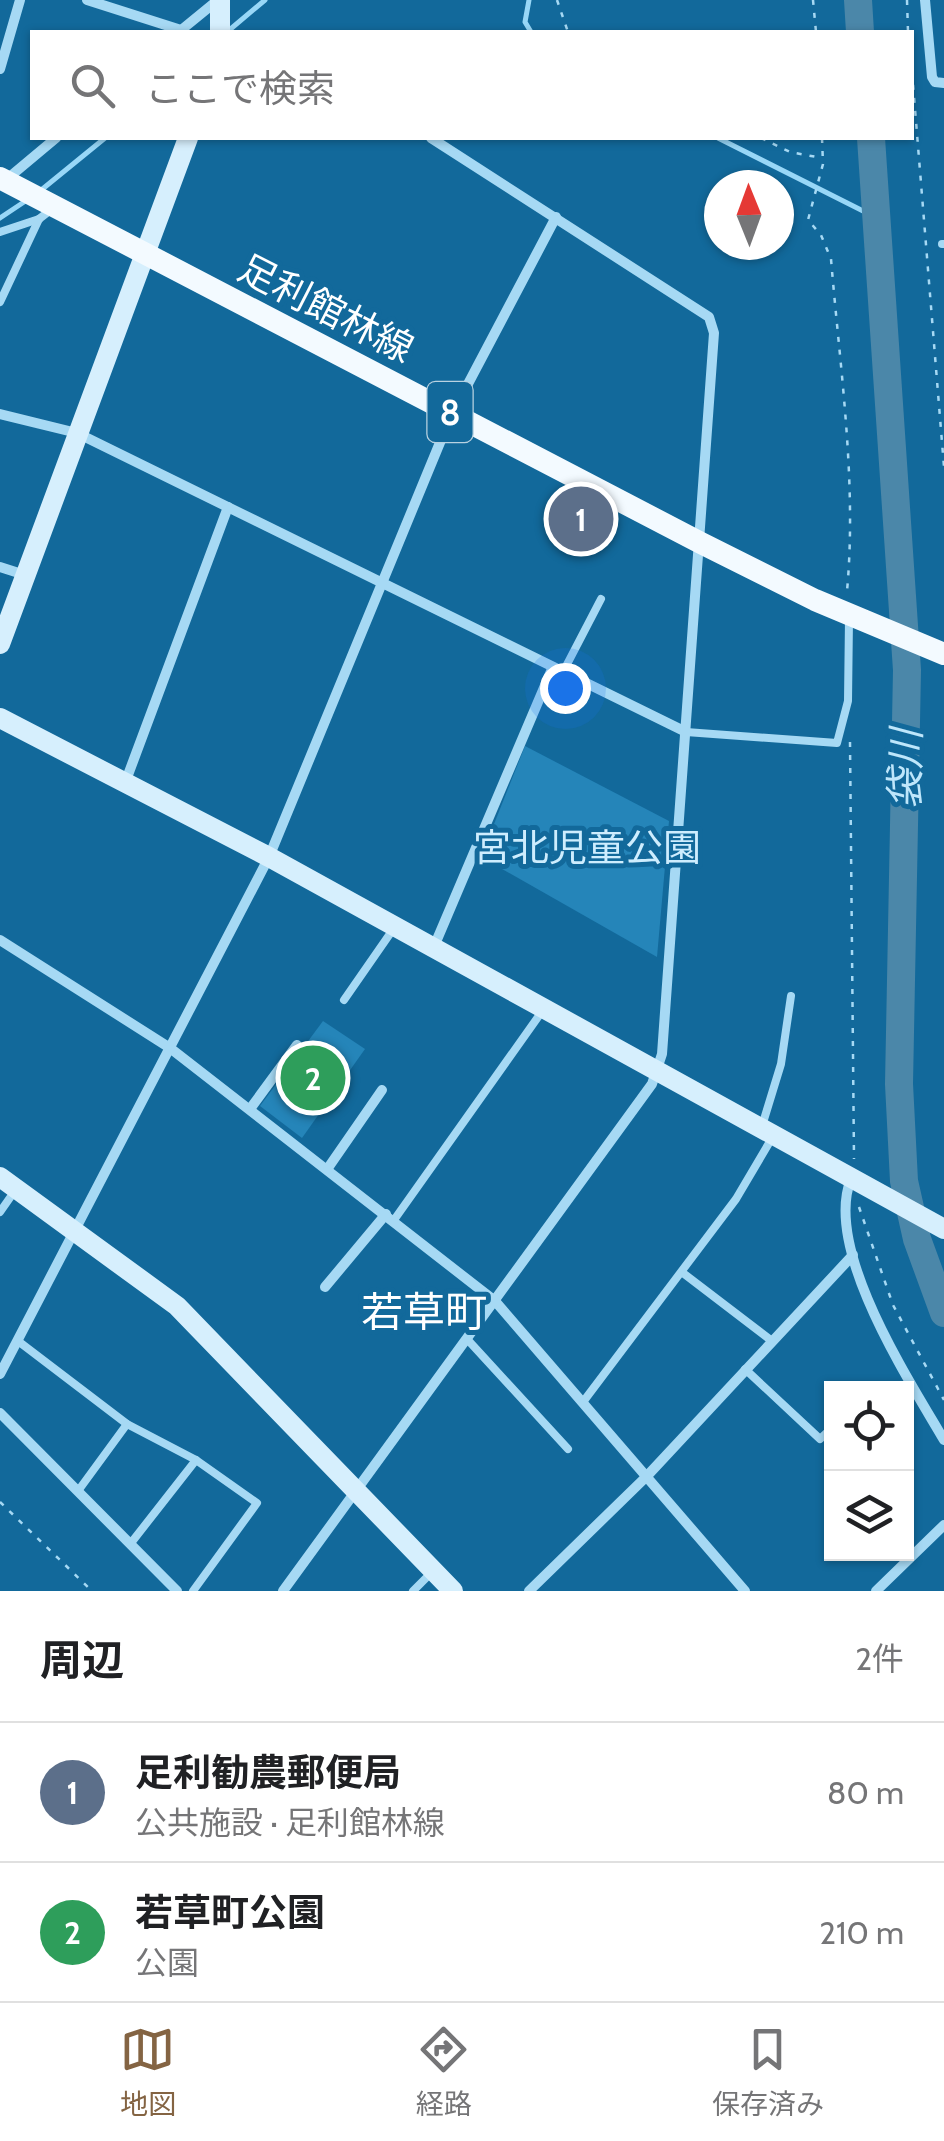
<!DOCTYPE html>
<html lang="ja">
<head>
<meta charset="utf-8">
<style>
  body { margin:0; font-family:Cabin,"Noto Sans JP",sans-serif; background:#f2f2f2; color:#202124 }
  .controls { position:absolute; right:30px; bottom:30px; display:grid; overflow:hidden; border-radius:0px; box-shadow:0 2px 8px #0004 }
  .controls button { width:90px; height:90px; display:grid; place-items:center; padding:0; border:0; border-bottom:2px solid #e0e0e0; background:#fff; color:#202124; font:50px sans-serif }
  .compass { position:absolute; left:704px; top:170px; width:90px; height:90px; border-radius:50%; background:#fff; box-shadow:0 2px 8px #0004; rotate:359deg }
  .you { position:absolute; left:565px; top:688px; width:35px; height:35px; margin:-25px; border:8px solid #fff; border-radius:50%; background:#1a73e8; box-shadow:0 0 0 15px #1a73e833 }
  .badge { display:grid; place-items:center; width:65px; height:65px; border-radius:50%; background:#846443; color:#fff; font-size:32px; font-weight:700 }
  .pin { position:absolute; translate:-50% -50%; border:5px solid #fff; box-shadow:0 2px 10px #0006 }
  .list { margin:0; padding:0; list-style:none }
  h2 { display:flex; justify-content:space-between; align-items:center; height:130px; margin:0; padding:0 40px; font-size:42px }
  h2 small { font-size:32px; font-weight:400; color:#757577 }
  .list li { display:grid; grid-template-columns:65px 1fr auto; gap:30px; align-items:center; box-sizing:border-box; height:140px; padding:0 40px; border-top:2px solid #e0e0e0 }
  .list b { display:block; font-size:38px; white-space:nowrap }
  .list p { margin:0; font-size:32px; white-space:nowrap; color:#757577 }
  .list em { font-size:32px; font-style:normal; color:#757577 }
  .icon { flex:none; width:55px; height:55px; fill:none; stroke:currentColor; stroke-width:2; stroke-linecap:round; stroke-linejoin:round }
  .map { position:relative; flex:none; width:944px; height:1591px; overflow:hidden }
  .search { position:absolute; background:#fff; box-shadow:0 2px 8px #0004; left:30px; right:30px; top:30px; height:110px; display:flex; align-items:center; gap:25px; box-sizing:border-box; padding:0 35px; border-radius:0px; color:#757577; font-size:38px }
  .sheet { height:410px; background:#fff }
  nav { display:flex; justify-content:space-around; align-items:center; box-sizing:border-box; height:140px; border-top:2px solid #e0e0e0; background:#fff; font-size:28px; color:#757577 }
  nav a { display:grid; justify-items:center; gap:5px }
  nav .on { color:#846443 }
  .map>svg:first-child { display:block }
</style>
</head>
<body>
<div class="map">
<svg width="944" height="1591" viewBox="0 0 944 1591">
  <rect width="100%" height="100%" fill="#12699b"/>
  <g fill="#2585b9">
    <polygon points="525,746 669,821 657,957 481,857"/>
    <polygon points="323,1021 365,1049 302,1138 260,1106"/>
  </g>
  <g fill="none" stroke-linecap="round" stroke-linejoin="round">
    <g stroke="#98d7f7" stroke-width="5">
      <polyline points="529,0 525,22 531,32"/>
      <polyline points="227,32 265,0"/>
      <polyline points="718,138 879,219"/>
      <polyline points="40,191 105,138"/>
      <polyline points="0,218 27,200"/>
    </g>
    <g stroke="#4b87a9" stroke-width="28">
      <polyline points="858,0 860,32"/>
      <polyline points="871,138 907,670 899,1084 904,1181 917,1239 944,1313"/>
    </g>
  </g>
  <polygon fill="#4497c5" points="580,501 595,509 581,536 566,528"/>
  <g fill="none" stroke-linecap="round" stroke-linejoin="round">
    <g stroke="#a6d9f4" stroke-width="2.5" stroke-dasharray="5 8" stroke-linecap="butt">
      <polyline points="557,0 568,32"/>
      <polyline points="813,0 816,32"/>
      <polyline points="907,0 908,32"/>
      <polyline points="912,72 944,467"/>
      <polyline points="761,138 790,152 822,158"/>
      <path d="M822 138 823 164 808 220 821 235 831 259C840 368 857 482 847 591"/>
      <polyline points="850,742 854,1159"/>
      <polyline points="859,1207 893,1305 944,1400"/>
      <polyline points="0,1502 92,1591"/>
    </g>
    <g stroke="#a6d9f4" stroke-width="8">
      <polyline points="0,232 39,219"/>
      <polyline points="942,244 944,244"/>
      <polyline points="0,302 39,219 52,209"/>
      <polyline points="562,674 601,599"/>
      <polyline points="686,732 837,743 848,701 849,619"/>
      <polyline points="344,1000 394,928"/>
      <polyline points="762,1126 781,1064 791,996"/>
      <polyline points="0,1212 14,1192"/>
      <polyline points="394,1220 543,1010"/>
      <polyline points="683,1273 772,1341"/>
      <polyline points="467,1339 568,1449"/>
      <polyline points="18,1341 127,1424 196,1460 257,1503 193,1591"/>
      <polyline points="745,1369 820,1439 832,1428"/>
      <polyline points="583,1402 736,1199 772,1138"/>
      <polyline points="78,1491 127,1424"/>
      <polyline points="131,1543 196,1460"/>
      <polyline points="413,1591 430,1574"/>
    </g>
    <g stroke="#a6d9f4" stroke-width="10">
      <polyline points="87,0 181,30"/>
      <polyline points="925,0 932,77 935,82 944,83"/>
      <polyline points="180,31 218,0"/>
      <polyline points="0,69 20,0"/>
      <polyline points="7,179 56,138"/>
      <polyline points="0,414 77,433 686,732"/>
      <polyline points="0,567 25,575"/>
      <polyline points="125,783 228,507"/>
      <polyline points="0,940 170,1048 495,1301 745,1591"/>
      <polyline points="433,949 552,669"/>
      <polyline points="250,1109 297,1045"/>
      <polyline points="328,1168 382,1090"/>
      <path d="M851 1179C823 1249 909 1380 944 1440"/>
      <polyline points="325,1287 386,1214"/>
      <polyline points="0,1374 269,857 446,428 460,417 459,401 556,217"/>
      <polyline points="0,1413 177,1591"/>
      <polyline points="283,1591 652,1084 662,1054 714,333 709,317 431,138"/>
      <polyline points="529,1591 647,1476 853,1255"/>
      <polyline points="876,1591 944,1525"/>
    </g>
    <g stroke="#d6effd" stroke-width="20">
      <polyline points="220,32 220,0"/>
      <polyline points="0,644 188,138"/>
      <polyline points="0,718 269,857 944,1229"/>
      <polyline points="0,1177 177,1306 453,1591"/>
    </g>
    <polyline stroke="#f3faff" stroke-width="22" points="0,178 701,543 815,600 944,654"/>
  </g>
  <g text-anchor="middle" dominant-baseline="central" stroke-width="10" stroke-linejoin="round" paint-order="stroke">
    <rect fill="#12699b" stroke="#b8d2e1" stroke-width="2.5" x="427.5" y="382" width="45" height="60" rx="8"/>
    <g font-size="35" font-weight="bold" fill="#fff">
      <text x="450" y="412">8</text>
    </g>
    <g font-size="38" fill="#fff" stroke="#12699b">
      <text transform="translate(326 308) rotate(27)">足利館林線</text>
    </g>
    <g font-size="38" fill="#ceedfe" stroke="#12699b">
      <text x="587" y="847">宮北児童公園</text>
    </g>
    <g font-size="40" font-style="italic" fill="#bee6fb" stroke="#12699b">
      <text transform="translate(905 769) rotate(-89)">袋川</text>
    </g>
    <g font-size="42" fill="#fff" stroke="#12699b">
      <text x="424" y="1312">若草町</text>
    </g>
  </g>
</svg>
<div class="controls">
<button><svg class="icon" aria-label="locate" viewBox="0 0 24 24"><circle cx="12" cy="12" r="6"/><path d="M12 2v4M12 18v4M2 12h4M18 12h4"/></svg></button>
<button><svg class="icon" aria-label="layers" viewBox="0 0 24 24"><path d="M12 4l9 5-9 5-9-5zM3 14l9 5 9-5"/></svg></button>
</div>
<svg class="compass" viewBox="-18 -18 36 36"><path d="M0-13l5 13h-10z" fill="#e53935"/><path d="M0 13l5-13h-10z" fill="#757577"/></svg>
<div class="you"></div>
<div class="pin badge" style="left:581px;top:519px;background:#5c6f8a">1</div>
<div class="pin badge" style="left:313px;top:1078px;background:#2e9e5b">2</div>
<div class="search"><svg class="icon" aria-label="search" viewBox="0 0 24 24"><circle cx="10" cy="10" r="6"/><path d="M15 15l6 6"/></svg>ここで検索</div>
</div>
<section class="sheet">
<h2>周辺<small>2件</small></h2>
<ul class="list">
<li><span class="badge" style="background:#5c6f8a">1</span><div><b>足利勧農郵便局</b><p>公共施設 · 足利館林線</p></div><em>80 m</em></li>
<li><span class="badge" style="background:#2e9e5b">2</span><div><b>若草町公園</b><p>公園</p></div><em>210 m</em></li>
</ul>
</section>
<nav>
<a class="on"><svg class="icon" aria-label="map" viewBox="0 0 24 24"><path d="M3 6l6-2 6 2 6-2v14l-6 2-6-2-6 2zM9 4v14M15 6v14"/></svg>地図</a>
<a><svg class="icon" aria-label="directions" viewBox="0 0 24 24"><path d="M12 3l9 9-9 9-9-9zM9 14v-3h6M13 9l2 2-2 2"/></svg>経路</a>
<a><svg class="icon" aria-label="saved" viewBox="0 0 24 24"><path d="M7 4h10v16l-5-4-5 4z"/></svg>保存済み</a>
</nav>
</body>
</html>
